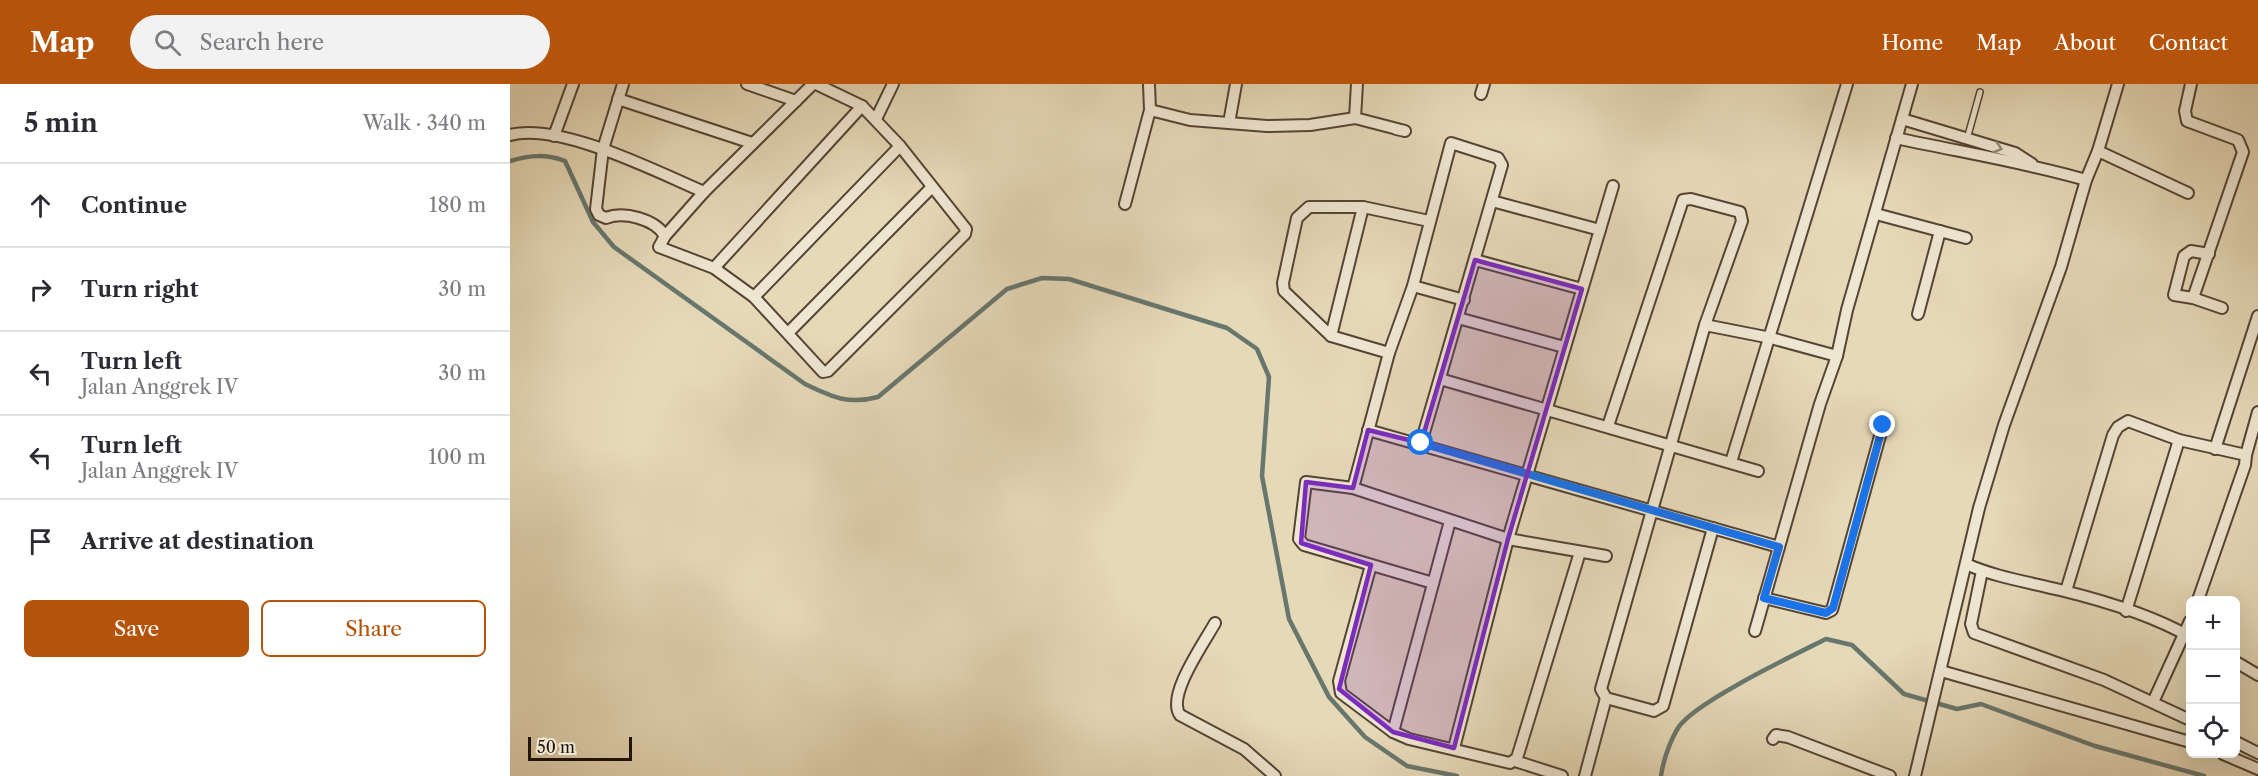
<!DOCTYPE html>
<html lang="en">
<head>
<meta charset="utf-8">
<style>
  body { margin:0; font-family:"Libre Caslon Text",serif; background:#f2f2f3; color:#2b2b33 }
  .controls { position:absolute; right:18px; bottom:18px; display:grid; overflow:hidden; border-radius:9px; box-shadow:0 6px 24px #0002 }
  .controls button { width:54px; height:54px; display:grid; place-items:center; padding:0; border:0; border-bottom:2px solid #e1e1e2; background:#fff; color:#2b2b33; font:30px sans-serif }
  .scale { position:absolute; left:18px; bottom:15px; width:104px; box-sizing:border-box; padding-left:6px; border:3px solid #241309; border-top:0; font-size:16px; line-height:21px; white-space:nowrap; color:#241309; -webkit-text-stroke:4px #efe6d1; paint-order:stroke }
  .stop { position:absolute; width:18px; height:18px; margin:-14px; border:4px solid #1a73e8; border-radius:50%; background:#fff }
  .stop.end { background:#1a73e8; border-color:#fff; box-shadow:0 2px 6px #0008 }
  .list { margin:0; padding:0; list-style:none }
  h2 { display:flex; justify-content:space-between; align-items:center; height:78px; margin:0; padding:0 24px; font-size:26px }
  h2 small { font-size:20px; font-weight:400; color:#7c7c81 }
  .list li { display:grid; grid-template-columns:39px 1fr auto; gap:18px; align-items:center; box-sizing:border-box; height:84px; padding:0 24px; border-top:2px solid #e1e1e2 }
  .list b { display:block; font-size:22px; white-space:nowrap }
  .list p { margin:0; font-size:20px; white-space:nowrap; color:#7c7c81 }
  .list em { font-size:20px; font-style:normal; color:#7c7c81 }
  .actions { display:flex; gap:12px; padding:18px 24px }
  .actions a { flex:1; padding:14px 0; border:2px solid #b45309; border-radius:9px; text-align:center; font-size:21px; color:#b45309 }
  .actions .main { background:#b45309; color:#fff }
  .icon { flex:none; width:33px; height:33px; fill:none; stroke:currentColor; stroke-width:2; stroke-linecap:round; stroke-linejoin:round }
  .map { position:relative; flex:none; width:1748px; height:692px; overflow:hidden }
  header { display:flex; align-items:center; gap:36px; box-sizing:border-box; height:84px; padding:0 30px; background:#b45309; color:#fff }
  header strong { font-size:28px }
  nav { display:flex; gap:33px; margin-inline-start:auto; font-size:21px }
  .search { width:420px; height:54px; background:#f2f2f3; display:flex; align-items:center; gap:15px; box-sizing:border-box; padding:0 21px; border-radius:33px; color:#7c7c81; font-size:22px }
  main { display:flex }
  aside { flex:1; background:#fff }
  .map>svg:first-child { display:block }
</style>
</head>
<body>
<header>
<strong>Map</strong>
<div class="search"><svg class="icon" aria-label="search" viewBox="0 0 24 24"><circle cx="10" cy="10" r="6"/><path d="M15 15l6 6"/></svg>Search here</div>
<nav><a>Home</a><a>Map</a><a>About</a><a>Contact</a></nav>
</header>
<main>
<aside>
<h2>5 min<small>Walk · 340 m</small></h2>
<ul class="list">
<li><svg class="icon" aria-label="ahead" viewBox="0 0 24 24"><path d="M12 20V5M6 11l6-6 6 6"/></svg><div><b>Continue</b></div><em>180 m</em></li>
<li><svg class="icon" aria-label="right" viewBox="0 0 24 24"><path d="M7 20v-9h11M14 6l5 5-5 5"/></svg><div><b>Turn right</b></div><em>30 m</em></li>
<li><svg class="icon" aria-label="left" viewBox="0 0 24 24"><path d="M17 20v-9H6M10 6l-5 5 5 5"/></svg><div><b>Turn left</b><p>Jalan Anggrek IV</p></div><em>30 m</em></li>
<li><svg class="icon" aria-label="left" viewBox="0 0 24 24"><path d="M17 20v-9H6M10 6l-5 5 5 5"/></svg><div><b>Turn left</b><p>Jalan Anggrek IV</p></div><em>100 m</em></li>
<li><svg class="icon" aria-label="arrive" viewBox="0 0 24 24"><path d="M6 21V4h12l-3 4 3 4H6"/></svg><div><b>Arrive at destination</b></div></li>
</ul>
<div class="actions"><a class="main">Save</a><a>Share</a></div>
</aside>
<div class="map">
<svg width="1748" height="692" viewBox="0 0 1748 692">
  <rect width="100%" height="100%" fill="#e6d9b8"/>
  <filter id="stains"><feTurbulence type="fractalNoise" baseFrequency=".00333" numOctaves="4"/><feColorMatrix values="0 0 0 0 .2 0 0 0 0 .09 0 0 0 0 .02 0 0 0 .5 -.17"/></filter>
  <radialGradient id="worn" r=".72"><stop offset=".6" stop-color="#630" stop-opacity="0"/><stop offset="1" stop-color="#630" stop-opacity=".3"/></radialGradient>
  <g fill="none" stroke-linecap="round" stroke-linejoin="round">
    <g stroke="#68776e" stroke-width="4.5">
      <path d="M0 77C20 71 36 70 55 77L83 138 104 163 295 300C322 313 338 321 368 313L497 205 532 194 559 195 717 244 747 265 759 293 752 392 779 535 819 613 855 653 897 682 947 692"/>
      <path d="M1151 692C1153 677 1160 657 1168 644 1183 619 1286 570 1316 555L1342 561 1394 610 1447 625 1471 620 1585 662 1694 692"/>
    </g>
    <g stroke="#544435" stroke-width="8">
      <polyline id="service" points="1457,55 1470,8"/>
    </g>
    <g stroke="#544435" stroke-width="14">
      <g id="minor">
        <path d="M113 0 93 65 86 125 89 131 96 134C114 127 145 135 155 152"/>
        <polyline points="237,0 286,17"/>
        <polyline points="303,0 194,108 155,152 149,163 204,184 244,213 313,288 318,287 455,150 456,145 390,62 352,22 306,0"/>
        <polyline points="1681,0 1675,27 1677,37 1728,56 1733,68 1683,214 1712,224"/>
        <polyline points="971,10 974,0"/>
        <polyline points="108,15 242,59"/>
        <polyline points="640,26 680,36 757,42 800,41 845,34 895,47 886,45"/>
        <polyline points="845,34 847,0"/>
        <polyline points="366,35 383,0"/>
        <polyline points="1392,35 1505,69 1522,80"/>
        <polyline points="719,39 726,0"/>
        <path d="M0 51C50 38 147 88 194 108"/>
        <polyline points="44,52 63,0"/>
        <path d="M1386 54C1450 68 1514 78 1576 96"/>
        <polyline points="1588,67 1678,109"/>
        <polyline points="982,117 1090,146"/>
        <polyline points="615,120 640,26 639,0"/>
        <polyline points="1366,130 1456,154"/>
        <polyline points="965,176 1072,205"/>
        <polyline points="204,184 352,22"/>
        <polyline points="903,202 954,216"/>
        <polyline points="244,213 390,62"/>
        <polyline points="1683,214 1664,211 1674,172 1681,167 1699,170"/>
        <polyline points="1408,230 1430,147"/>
        <polyline points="948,234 1054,263"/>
        <polyline points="1195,241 1261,254 1327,272"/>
        <polyline points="279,248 422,103"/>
        <polyline points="821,252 853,123"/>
        <polyline points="879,269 821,252 774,207 773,199 787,134 799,123 853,123 919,137"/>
        <polyline points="930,295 1248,387"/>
        <polyline points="1098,342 1173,116 1181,115 1230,128 1232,137 1195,241 1091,605 1096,614 1144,627 1153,622 1203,444"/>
        <polyline points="858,346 1269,463"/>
        <polyline points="1705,365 1748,232"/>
        <polyline points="1736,371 1748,328"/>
        <polyline points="1221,378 1337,0"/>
        <polyline points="843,404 879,269 903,202 941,59 988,74 992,81 911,359"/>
        <path d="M1456 480C1485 493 1518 498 1550 506 1591 516 1644 532 1680 553"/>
        <polyline points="861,481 829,597 831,609 883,648 899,655 1000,679 1007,674 1070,468"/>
        <polyline points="1472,487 1461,540 1464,549 1594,596 1680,636"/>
        <polyline points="923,499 794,461 789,455 796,398 843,404 998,455 1096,472"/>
        <polyline points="1556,507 1603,351 1608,343 1618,337 1669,356 1736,371 1735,381 1688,516"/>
        <polyline points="1254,514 1316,529 1322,526 1373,341"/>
        <polyline points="1616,527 1669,356"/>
        <path d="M705 539C694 559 656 612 670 631L734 665 765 692"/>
        <polyline points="1245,547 1310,320 1327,272 1337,226 1402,0"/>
        <polyline points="1726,578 1748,591"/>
        <polyline points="1431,587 1680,658"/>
        <polyline points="1643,618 1680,537"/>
        <polyline points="883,648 940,437"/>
        <polyline points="1263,655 1266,651 1278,653 1380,692"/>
        <polyline points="1726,658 1748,669"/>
        <polyline points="944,664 998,455 1103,102"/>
        <polyline points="1713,670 1748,685"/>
        <polyline points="1005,677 1052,692"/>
        <polyline points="1075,692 1096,614"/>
        <polyline points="1405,692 1469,424 1494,341 1551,183 1576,96 1588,67 1608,0"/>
      </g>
    </g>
    <use href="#service" stroke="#efe6d1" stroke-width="5"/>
    <use href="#minor" stroke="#efe6d1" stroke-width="10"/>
  </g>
  <defs><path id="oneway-chevron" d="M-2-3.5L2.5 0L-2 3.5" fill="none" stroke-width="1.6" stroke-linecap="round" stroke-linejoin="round" transform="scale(1.5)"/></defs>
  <use stroke="#948777" href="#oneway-chevron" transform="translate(1488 64) rotate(17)"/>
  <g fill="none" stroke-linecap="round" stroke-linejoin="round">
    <polyline stroke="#1a73e8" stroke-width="8" points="911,359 1269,463 1254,514 1316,529 1323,524 1373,341"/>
  </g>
  <path fill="#7b2cbf" fill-opacity="0.2" stroke="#7b2cbf" stroke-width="4.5" stroke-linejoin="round" d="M965 176 1072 205 998 455 944 664 883 648 829 605 861 481 791 459 796 398 843 404 858 346 911 359Z"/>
  <rect width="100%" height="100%" filter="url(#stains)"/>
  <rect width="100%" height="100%" fill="url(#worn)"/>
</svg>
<div class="controls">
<button>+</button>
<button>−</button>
<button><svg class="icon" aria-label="locate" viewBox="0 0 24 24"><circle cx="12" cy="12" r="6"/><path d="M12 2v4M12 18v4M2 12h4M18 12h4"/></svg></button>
</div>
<div class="scale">50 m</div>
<div class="stop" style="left:911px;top:359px"></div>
<div class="stop end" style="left:1373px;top:341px"></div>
</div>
</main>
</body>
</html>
